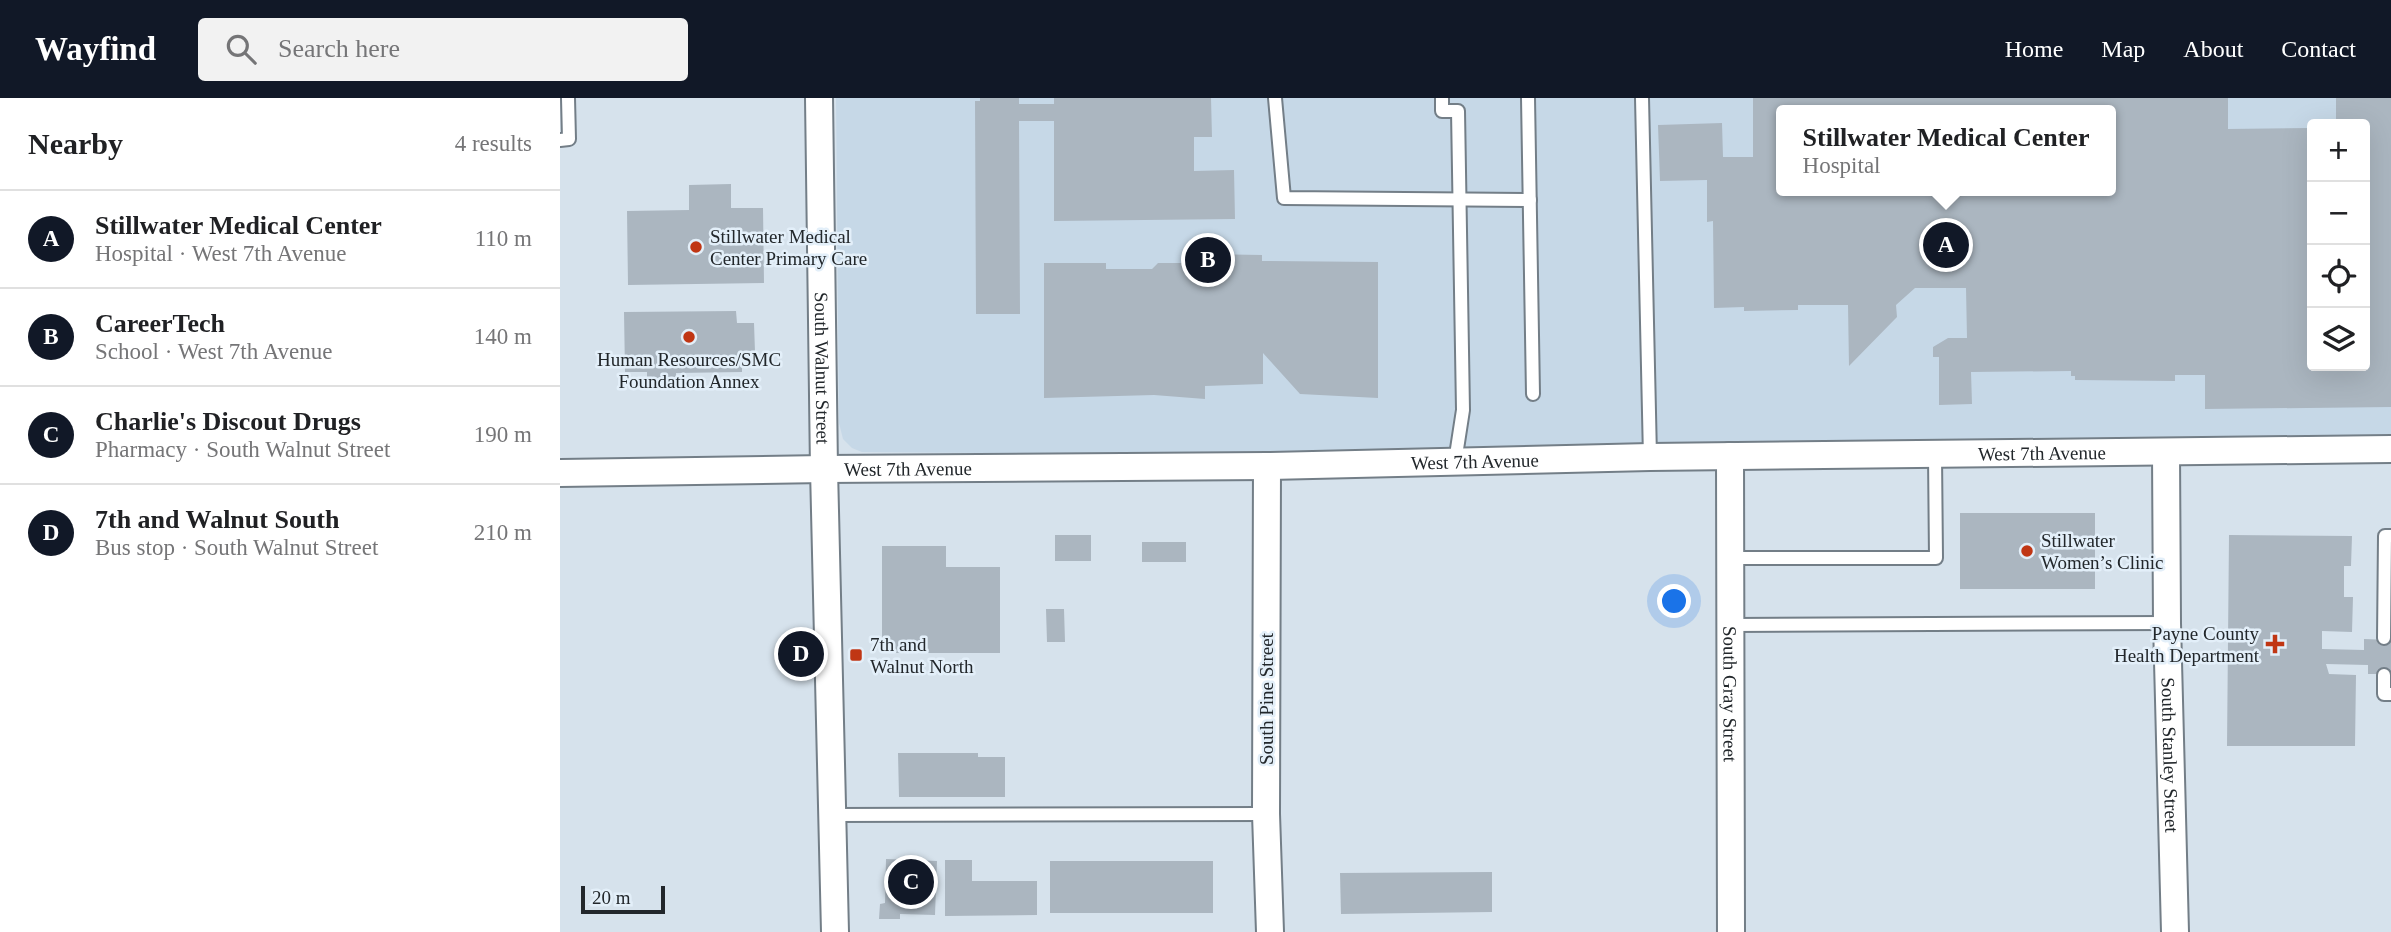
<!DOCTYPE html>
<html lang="en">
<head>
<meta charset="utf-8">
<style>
  body { margin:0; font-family:"Times New Roman",serif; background:#f2f2f2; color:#202124 }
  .controls { position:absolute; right:21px; top:21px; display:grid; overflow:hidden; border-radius:7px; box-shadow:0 7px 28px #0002 }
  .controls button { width:63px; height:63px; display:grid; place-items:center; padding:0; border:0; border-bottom:2px solid #e0e0e0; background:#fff; color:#202124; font:35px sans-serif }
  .scale { position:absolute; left:21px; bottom:18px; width:84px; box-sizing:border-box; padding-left:7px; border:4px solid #22272b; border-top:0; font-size:19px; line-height:24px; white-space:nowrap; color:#22272b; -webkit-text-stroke:5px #e3eff9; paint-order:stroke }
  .you { position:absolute; left:1115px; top:504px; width:24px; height:24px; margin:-18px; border:5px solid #fff; border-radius:50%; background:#1a73e8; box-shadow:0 0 0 10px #1a73e833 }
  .badge { display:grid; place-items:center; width:46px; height:46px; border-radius:50%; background:#111827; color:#fff; font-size:23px; font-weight:700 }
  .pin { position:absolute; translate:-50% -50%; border:4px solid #fff; box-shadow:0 2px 7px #0006 }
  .popup { position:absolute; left:1216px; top:7px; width:340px; height:91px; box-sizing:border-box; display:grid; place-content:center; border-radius:7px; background:#fff; filter:drop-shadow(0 2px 5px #0005); font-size:23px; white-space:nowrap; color:#757577 }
  .popup b { font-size:26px; color:#202124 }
  .popup::after { content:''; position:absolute; left:50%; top:100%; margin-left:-14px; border:14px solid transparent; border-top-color:#fff }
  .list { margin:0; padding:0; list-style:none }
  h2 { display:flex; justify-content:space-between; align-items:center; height:91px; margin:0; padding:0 28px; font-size:30px }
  h2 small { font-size:23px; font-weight:400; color:#757577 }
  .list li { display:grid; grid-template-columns:46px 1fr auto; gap:21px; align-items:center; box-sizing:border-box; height:98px; padding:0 28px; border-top:2px solid #e0e0e0 }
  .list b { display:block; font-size:26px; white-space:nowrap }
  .list p { margin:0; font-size:23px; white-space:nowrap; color:#757577 }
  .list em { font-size:23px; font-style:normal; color:#757577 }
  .icon { flex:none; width:38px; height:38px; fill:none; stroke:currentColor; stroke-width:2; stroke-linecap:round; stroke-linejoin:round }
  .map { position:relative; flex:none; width:1831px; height:834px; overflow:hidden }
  header { display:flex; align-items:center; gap:42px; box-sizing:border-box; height:98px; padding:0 35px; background:#111827; color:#fff }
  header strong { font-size:33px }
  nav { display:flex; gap:38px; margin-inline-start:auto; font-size:24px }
  .search { width:490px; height:63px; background:#f2f2f2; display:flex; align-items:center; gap:18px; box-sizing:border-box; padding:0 24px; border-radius:7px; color:#757577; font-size:26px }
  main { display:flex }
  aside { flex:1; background:#fff }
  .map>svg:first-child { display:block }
</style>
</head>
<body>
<header>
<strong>Wayfind</strong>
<div class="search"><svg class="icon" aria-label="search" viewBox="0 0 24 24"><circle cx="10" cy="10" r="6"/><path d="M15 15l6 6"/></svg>Search here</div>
<nav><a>Home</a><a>Map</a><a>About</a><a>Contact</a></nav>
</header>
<main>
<aside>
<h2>Nearby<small>4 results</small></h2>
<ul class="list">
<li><span class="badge">A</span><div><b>Stillwater Medical Center</b><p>Hospital · West 7th Avenue</p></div><em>110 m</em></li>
<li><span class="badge">B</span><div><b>CareerTech</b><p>School · West 7th Avenue</p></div><em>140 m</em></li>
<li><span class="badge">C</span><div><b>Charlie's Discout Drugs</b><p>Pharmacy · South Walnut Street</p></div><em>190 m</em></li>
<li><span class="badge">D</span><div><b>7th and Walnut South</b><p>Bus stop · South Walnut Street</p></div><em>210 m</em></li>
</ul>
</aside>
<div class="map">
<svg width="1831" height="834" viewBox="0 0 1831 834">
  <rect width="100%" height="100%" fill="#d6e2ec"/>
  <path fill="#c6d8e7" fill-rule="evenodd" d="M276 0H1831V353L1019 360 302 354 292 350 283 341 279 325ZM1222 12H1550V93H1222ZM1752 26H1805V268H1752Z"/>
  <g fill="#abb6c0" fill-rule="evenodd">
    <polygon points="420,0 459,0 459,6 494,6 494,0 651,0 652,39 634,39 634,73 674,72 675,121 494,123 494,23 459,23 460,216 416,216 415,3 420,3"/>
    <path d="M1193 0H1668V31L1752 30V268H1805V26H1776V0H1831V309L1645 311V277H1615V283L1515 282V278H1511V273L1411 274 1412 306 1379 307V259H1373V249L1388 240H1407L1406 190H1355L1336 207 1337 219 1289 268 1288 207H1238V212L1184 213V209L1154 210 1153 123 1147 124V82L1100 83 1098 27 1162 25 1163 59H1193ZM1222 12H1550V93H1222Z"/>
    <polygon points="171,86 171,110 203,110 204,185 68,187 67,113 129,112 129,87"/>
    <polygon points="644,156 702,157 702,163 818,164 818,300 740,296 703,255 703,286 645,288 645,301 594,297 484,300 484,165 546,165 546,171 592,171 598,165 642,165"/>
    <polygon points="176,213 177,225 194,225 195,254 182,254 182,274 116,275 116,282 87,283 87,274 65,274 64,214"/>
    <rect x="1400" y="415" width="135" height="76"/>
    <rect x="495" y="437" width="36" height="26"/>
    <polygon points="1669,437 1792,438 1791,468 1784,468 1784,499 1793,499 1792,534 1762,533 1762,551 1804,552 1804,541 1831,542 1831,576 1808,576 1808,567 1766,566 1769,576 1796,577 1795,648 1667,648"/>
    <rect x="582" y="444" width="44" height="20"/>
    <polygon points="322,448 386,448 386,469 440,469 440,555 322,555"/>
    <polygon points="486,511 504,511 505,544 487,544"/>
    <polygon points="338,655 418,655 418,659 445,659 445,699 339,699"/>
    <polygon points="326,761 377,763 375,817 340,816 340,821 319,821 320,806 325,805"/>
    <polygon points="385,762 412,762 412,783 477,783 477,817 385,818"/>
    <rect x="490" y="763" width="163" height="52"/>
    <polygon points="932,774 932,814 781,816 780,775"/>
  </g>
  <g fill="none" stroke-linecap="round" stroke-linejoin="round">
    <g stroke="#737e87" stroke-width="16">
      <g id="service">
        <polyline points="715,0 724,100 970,102"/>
        <polyline points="882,0 882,13 898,13 903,312 895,364"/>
        <polyline points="968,0 973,296"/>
        <polyline points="1082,0 1090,359"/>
        <polyline points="0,42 9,41 8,0"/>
        <polyline points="1170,460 1376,460 1375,357"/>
        <polyline points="1171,527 1607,525"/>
        <polyline points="1824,540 1825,438 1831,438"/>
        <polyline points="1824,577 1824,596 1831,596"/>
        <polyline points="273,717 706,716"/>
      </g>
    </g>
    <g stroke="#737e87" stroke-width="30">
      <g id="minor">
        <path id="s1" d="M259 0 264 371 275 834"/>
        <path id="s2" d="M1606 354 1607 525 1615 834"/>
        <path id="s3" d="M1170 358 1171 834"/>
        <polyline points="707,368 706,716 710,834"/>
        <path id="s4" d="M0 375 264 371 707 368 1090 359 1831 351"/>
      </g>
    </g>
    <use href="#service" stroke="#fff" stroke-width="12"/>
    <use href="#minor" stroke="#fff" stroke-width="26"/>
  </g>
  <g fill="#c03614" stroke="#e3eff9" stroke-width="2.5">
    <circle cx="136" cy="149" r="7"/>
    <circle cx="129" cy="239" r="7"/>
    <circle cx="1467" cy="453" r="7"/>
    <path d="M1711.5 535.5h7v7h7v7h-7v7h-7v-7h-7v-7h7z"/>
    <rect x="289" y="550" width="14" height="14" rx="3.5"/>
  </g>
  <g text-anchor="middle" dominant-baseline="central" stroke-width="5" stroke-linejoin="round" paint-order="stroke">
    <g font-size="19" fill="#22272b" stroke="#e3eff9" text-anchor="start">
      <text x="150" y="138">Stillwater Medical<tspan x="150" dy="22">Center Primary Care</tspan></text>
      <text x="129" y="261" text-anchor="middle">Human Resources/SMC<tspan x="129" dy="22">Foundation Annex</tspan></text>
      <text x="1481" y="442">Stillwater<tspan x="1481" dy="22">Women’s Clinic</tspan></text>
      <text x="1699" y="535" text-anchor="end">Payne County<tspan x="1699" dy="22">Health Department</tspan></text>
      <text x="310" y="546">7th and<tspan x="310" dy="22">Walnut North</tspan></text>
    </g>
    <g font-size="19" fill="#22272b" stroke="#e3eff9">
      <text stroke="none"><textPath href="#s1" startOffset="270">South Walnut Street</textPath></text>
      <text stroke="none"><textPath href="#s4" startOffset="1482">West 7th Avenue</textPath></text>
      <text stroke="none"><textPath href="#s4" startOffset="915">West 7th Avenue</textPath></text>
      <text stroke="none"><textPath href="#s4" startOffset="348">West 7th Avenue</textPath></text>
      <text stroke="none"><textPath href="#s3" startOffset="238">South Gray Street</textPath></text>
      <text transform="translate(706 601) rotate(-90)">South Pine Street</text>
      <text stroke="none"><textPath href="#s2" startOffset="303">South Stanley Street</textPath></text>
    </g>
  </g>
</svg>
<div class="controls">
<button>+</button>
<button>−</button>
<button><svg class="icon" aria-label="locate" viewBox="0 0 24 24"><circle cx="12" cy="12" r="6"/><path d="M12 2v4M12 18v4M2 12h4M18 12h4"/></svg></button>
<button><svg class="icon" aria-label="layers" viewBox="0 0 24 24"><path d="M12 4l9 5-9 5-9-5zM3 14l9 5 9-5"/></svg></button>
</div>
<div class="scale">20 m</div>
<div class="you"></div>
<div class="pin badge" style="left:1386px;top:147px">A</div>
<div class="popup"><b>Stillwater Medical Center</b>Hospital</div>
<div class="pin badge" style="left:648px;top:162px">B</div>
<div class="pin badge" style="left:351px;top:784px">C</div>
<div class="pin badge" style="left:241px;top:556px">D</div>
</div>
</main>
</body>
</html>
